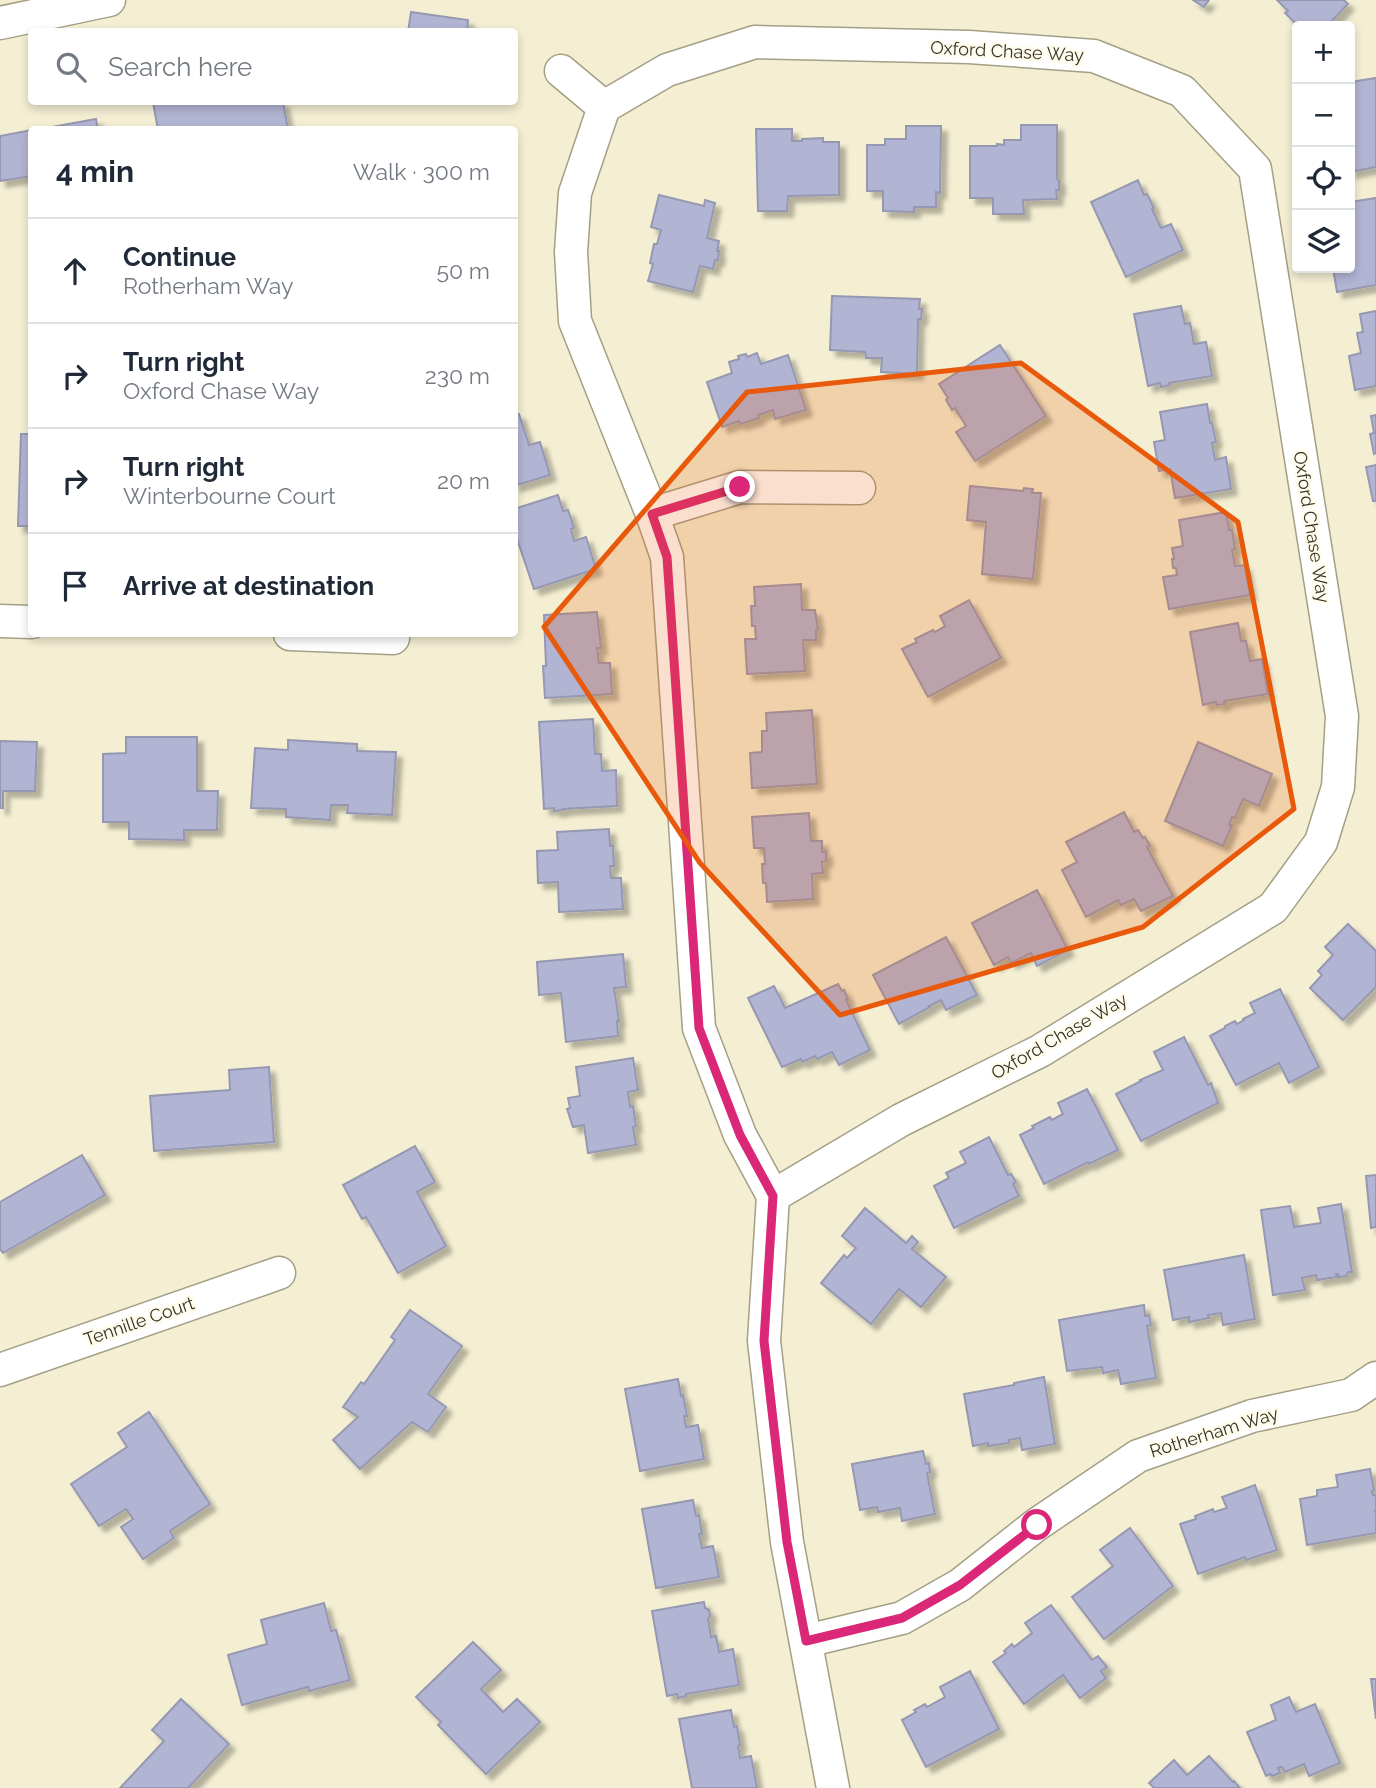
<!DOCTYPE html>
<html lang="en">
<head>
<meta charset="utf-8">
<style>
  body { margin:0; font-family:Raleway,sans-serif; background:#f2f2f3; color:#1f2937 }
  .controls { position:absolute; right:21px; top:21px; display:grid; overflow:hidden; border-radius:7px; box-shadow:0 4px 10px #0003 }
  .controls button { width:63px; height:63px; display:grid; place-items:center; padding:0; border:0; border-bottom:2px solid #e0e1e3; background:#fff; color:#1f2937; font:35px sans-serif }
  .stop { position:absolute; width:21px; height:21px; margin:-16px; border:5px solid #db2777; border-radius:50%; background:#fff }
  .stop.end { background:#db2777; border-color:#fff; box-shadow:0 2px 7px #0008 }
  .list { margin:0; padding:0; list-style:none }
  h2 { display:flex; justify-content:space-between; align-items:center; height:91px; margin:0; padding:0 28px; font-size:30px }
  h2 small { font-size:23px; font-weight:400; color:#747a83 }
  .list li { display:grid; grid-template-columns:46px 1fr auto; gap:21px; align-items:center; box-sizing:border-box; height:105px; padding:0 28px; border-top:2px solid #e0e1e3 }
  .list b { display:block; font-size:26px; white-space:nowrap }
  .list p { margin:0; font-size:23px; white-space:nowrap; color:#747a83 }
  .list em { font-size:23px; font-style:normal; color:#747a83 }
  .icon { flex:none; width:38px; height:38px; fill:none; stroke:currentColor; stroke-width:2; stroke-linecap:round; stroke-linejoin:round }
  .map { position:relative; flex:none; width:1376px; height:1788px; overflow:hidden }
  .search { position:absolute; background:#fff; box-shadow:0 4px 10px #0003; left:28px; top:28px; width:490px; height:77px; display:flex; align-items:center; gap:18px; box-sizing:border-box; padding:0 24px; border-radius:7px; color:#747a83; font-size:26px }
  .panel { position:absolute; background:#fff; box-shadow:0 4px 10px #0003; left:28px; top:126px; width:490px; height:511px; border-radius:7px }
  .map>svg:first-child { display:block }
</style>
</head>
<body>
<div class="map">
<svg width="1376" height="1788" viewBox="0 0 1376 1788">
  <defs>
    <filter id="shadow"><feDropShadow dx="6" dy="6" stdDeviation="2" flood-color="#0004"/></filter>
  </defs>
  <rect width="100%" height="100%" fill="#f4efd3"/>
  <g fill="#b2b4d4" stroke="#9698b1" stroke-width="2" filter="url(#shadow)">
    <polygon points="1193,0 1209,0 1204,7"/>
    <polygon points="1277,0 1344,0 1348,4 1327,26 1303,25 1298,26 1285,13 1288,11"/>
    <polygon points="411,12 468,20 467,32 408,32"/>
    <polygon points="1376,78 1376,167 1350,172 1350,82"/>
    <polygon points="153,102 283,102 288,130 179,130 179,128 158,130"/>
    <polygon points="96,119 98,130 36,130"/>
    <polygon points="1021,125 1057,125 1057,179 1059,180 1059,190 1056,190 1057,199 1023,200 1024,214 993,214 993,198 970,198 970,146 997,146 997,144 1004,145 1004,140 1021,140"/>
    <polygon points="906,126 941,126 940,193 936,192 936,207 914,207 914,212 883,211 883,191 867,191 867,145 885,145 885,139 906,139"/>
    <polygon points="756,129 792,129 792,141 802,141 802,139 823,138 823,142 839,142 839,195 788,196 787,211 758,211"/>
    <polygon points="32,130 32,176 0,181 0,136"/>
    <polygon points="1138,180 1144,195 1147,194 1154,208 1152,209 1161,228 1171,224 1183,250 1126,277 1091,202"/>
    <polygon points="659,195 704,206 705,200 715,203 707,238 719,241 717,251 719,251 718,260 715,260 713,269 700,266 693,292 648,281 653,264 650,263 654,244 657,244 661,230 651,227"/>
    <polygon points="1376,198 1376,285 1337,292 1333,268 1350,268 1350,202"/>
    <polygon points="832,296 920,299 919,309 922,309 921,319 918,319 917,374 881,372 882,358 866,358 865,352 830,350"/>
    <polygon points="1181,306 1185,324 1190,323 1194,344 1206,342 1212,376 1169,383 1170,385 1161,387 1160,383 1148,386 1134,314"/>
    <polygon points="1376,311 1376,386 1355,390 1349,356 1361,353 1357,333 1363,332 1360,314"/>
    <polygon points="1000,345 1046,416 975,461 956,432 966,426 955,408 952,410 946,400 948,398 939,384"/>
    <polygon points="757,353 761,364 788,355 806,410 775,419 773,410 758,415 759,418 740,424 739,421 722,427 707,382 732,373 729,362 739,359 738,356 746,354 747,357"/>
    <polygon points="1207,404 1210,423 1212,423 1216,442 1212,443 1215,460 1226,457 1231,489 1175,498 1170,469 1159,471 1154,442 1165,440 1160,412"/>
    <polygon points="514,412 515,415 519,414 529,445 540,442 550,475 514,486"/>
    <polygon points="1376,415 1376,453 1374,454 1370,434 1374,433 1371,416"/>
    <polygon points="21,434 32,434 32,526 18,526"/>
    <polygon points="1376,465 1376,501 1373,501 1366,467"/>
    <polygon points="970,486 1023,491 1024,488 1033,489 1032,493 1041,493 1033,579 982,574 986,522 967,520"/>
    <polygon points="558,495 563,511 568,510 574,528 571,529 574,541 586,537 596,569 534,589 514,530 514,509"/>
    <polygon points="1226,512 1229,530 1232,530 1235,549 1232,550 1235,566 1245,565 1250,595 1169,609 1163,577 1177,575 1176,568 1173,568 1172,559 1174,559 1172,548 1183,546 1179,520"/>
    <polygon points="801,584 802,610 815,610 818,629 816,630 816,640 803,640 805,671 747,674 745,639 756,639 755,626 752,626 751,606 755,606 754,587"/>
    <polygon points="969,600 1001,658 928,697 902,649 917,642 915,639 933,630 935,632 945,626 940,616"/>
    <polygon points="597,612 601,648 597,648 599,663 610,663 612,694 545,698 543,666 546,666 544,615"/>
    <polygon points="1238,623 1241,641 1246,641 1250,661 1262,659 1268,694 1224,701 1225,704 1217,705 1216,702 1203,705 1190,632"/>
    <polygon points="812,710 817,784 752,788 750,753 762,752 762,731 767,731 766,713"/>
    <polygon points="593,719 595,754 601,754 602,771 616,770 617,806 563,809 563,810 554,811 554,808 544,809 539,722"/>
    <polygon points="126,737 197,737 197,791 218,791 217,830 184,830 184,840 129,839 129,822 103,822 103,754 126,753"/>
    <polygon points="288,740 357,744 357,751 396,752 392,815 347,813 348,805 331,805 330,820 286,817 286,809 251,808 255,748 288,750"/>
    <polygon points="0,741 37,742 35,791 3,791 3,808 0,808"/>
    <polygon points="1198,742 1272,774 1259,806 1243,799 1235,818 1232,817 1229,825 1232,825 1223,846 1165,821"/>
    <polygon points="1124,812 1134,832 1138,830 1143,838 1145,837 1150,846 1147,847 1173,896 1141,911 1134,899 1121,905 1118,900 1086,917 1062,870 1077,862 1066,842"/>
    <polygon points="809,813 811,841 822,841 822,852 826,851 826,861 822,862 823,873 812,874 813,899 767,902 766,883 763,883 762,864 765,864 764,848 754,848 752,817"/>
    <polygon points="609,829 610,846 613,846 614,866 610,866 611,878 621,878 623,909 559,912 558,882 538,883 537,851 558,850 557,832"/>
    <polygon points="1037,890 1068,950 1037,966 1031,953 1011,963 1008,957 994,965 972,923"/>
    <polygon points="1348,924 1376,951 1376,987 1343,1020 1310,988 1322,975 1318,971 1333,955 1325,947"/>
    <polygon points="946,937 977,995 946,1010 941,1000 929,1006 930,1007 899,1024 873,975"/>
    <polygon points="623,954 626,987 614,988 619,1021 617,1021 618,1036 566,1042 561,993 539,995 537,962"/>
    <polygon points="838,984 842,991 844,990 848,999 846,1000 870,1050 839,1065 832,1052 817,1059 815,1056 802,1062 801,1059 782,1067 748,998 774,986 785,1008"/>
    <polygon points="1280,989 1319,1067 1289,1083 1279,1063 1236,1085 1210,1036 1225,1028 1225,1026 1235,1021 1237,1024 1244,1020 1243,1019 1255,1013 1250,1003"/>
    <polygon points="1184,1037 1208,1085 1211,1083 1218,1103 1141,1141 1116,1094 1141,1081 1140,1080 1163,1070 1154,1052"/>
    <polygon points="633,1058 638,1090 628,1092 630,1107 633,1106 636,1126 633,1127 636,1145 588,1153 584,1125 573,1127 567,1109 570,1108 568,1098 580,1096 576,1067"/>
    <polygon points="269,1067 274,1142 154,1151 150,1096 230,1090 229,1070"/>
    <polygon points="1087,1089 1118,1150 1089,1164 1088,1162 1044,1184 1020,1135 1034,1128 1032,1126 1050,1117 1052,1120 1063,1114 1058,1103"/>
    <polygon points="989,1137 1008,1175 1011,1174 1016,1182 1013,1184 1019,1196 954,1228 934,1186 949,1178 946,1173 966,1163 960,1152"/>
    <polygon points="415,1146 435,1182 417,1192 446,1246 398,1273 366,1217 362,1219 343,1185"/>
    <polygon points="82,1155 105,1195 3,1253 0,1249 0,1202"/>
    <polygon points="1376,1175 1376,1227 1371,1228 1366,1176"/>
    <polygon points="1341,1204 1352,1272 1348,1272 1346,1276 1339,1277 1338,1274 1336,1274 1337,1277 1330,1278 1317,1280 1316,1275 1302,1278 1305,1290 1273,1295 1261,1210 1290,1206 1294,1227 1321,1223 1318,1208"/>
    <polygon points="865,1208 906,1243 912,1236 918,1242 912,1249 946,1277 921,1307 899,1289 871,1324 821,1283 844,1255 847,1258 856,1248 842,1236"/>
    <polygon points="1244,1255 1255,1319 1223,1325 1221,1313 1208,1315 1209,1318 1189,1322 1189,1317 1173,1320 1164,1270"/>
    <polygon points="1144,1305 1145,1316 1149,1315 1151,1325 1147,1326 1156,1378 1121,1384 1118,1370 1103,1373 1102,1367 1067,1371 1059,1320"/>
    <polygon points="410,1310 462,1346 428,1394 446,1407 428,1432 412,1422 360,1469 333,1440 358,1417 343,1407 361,1382 364,1384 395,1340 391,1337"/>
    <polygon points="1044,1377 1055,1444 1022,1450 1020,1438 1009,1440 1009,1443 988,1446 988,1443 973,1446 964,1394 1014,1385 1014,1383"/>
    <polygon points="678,1379 681,1396 683,1395 687,1416 684,1416 686,1427 698,1425 704,1459 640,1471 625,1389"/>
    <polygon points="149,1412 210,1504 170,1531 174,1538 143,1559 121,1527 133,1519 126,1509 99,1526 71,1484 127,1447 118,1433"/>
    <polygon points="923,1451 926,1464 929,1463 930,1472 927,1473 935,1514 902,1521 900,1508 878,1512 877,1507 860,1510 852,1464"/>
    <polygon points="1370,1469 1374,1490 1372,1491 1373,1495 1376,1495 1376,1511 1375,1511 1376,1512 1376,1533 1307,1545 1300,1499 1317,1496 1317,1490 1338,1487 1336,1475"/>
    <polygon points="1255,1485 1277,1550 1246,1560 1245,1557 1198,1574 1180,1524 1196,1519 1195,1516 1213,1509 1214,1512 1227,1508 1222,1497"/>
    <polygon points="693,1500 696,1516 699,1515 702,1534 699,1534 702,1548 713,1546 719,1577 656,1588 642,1509"/>
    <polygon points="1130,1528 1173,1586 1104,1639 1072,1597 1113,1566 1100,1550"/>
    <polygon points="704,1602 705,1608 709,1610 710,1616 708,1619 711,1637 716,1636 719,1652 733,1649 739,1685 686,1694 686,1696 678,1698 677,1694 667,1696 652,1611"/>
    <polygon points="324,1603 331,1631 336,1630 350,1680 309,1691 308,1687 242,1705 228,1655 267,1644 261,1620"/>
    <polygon points="1051,1605 1092,1660 1098,1656 1107,1667 1101,1671 1106,1678 1080,1698 1063,1675 1024,1704 993,1662 1006,1653 1004,1651 1012,1644 1014,1647 1032,1633 1025,1623"/>
    <polygon points="473,1642 501,1670 481,1689 503,1712 517,1699 540,1722 486,1774 438,1725 441,1722 416,1697"/>
    <polygon points="970,1671 999,1729 926,1767 902,1720 916,1712 914,1710 925,1704 927,1707 945,1697 940,1687"/>
    <polygon points="1371,1679 1376,1679 1376,1719"/>
    <polygon points="1289,1697 1296,1712 1315,1704 1340,1763 1309,1776 1304,1764 1285,1772 1282,1767 1278,1768 1280,1773 1272,1776 1270,1774 1266,1776 1247,1732 1276,1720 1271,1705"/>
    <polygon points="181,1699 229,1744 188,1788 120,1788 164,1741 152,1730"/>
    <polygon points="731,1710 734,1727 737,1726 740,1745 738,1746 740,1758 751,1756 757,1788 692,1788 679,1719"/>
    <polygon points="1209,1756 1233,1782 1234,1781 1240,1788 1154,1788 1149,1783 1174,1760 1187,1775"/>
  </g>
  <g fill="none" stroke-linecap="round" stroke-linejoin="round">
    <g stroke="#a49f85" stroke-width="35">
      <g id="minor">
        <polyline points="0,23 109,0"/>
        <polyline points="561,71 604,107"/>
        <polyline points="652,514 740,487 859,488"/>
        <polyline points="0,621 32,622"/>
        <polyline points="290,634 393,638"/>
        <polyline points="773,1196 901,1120 1040,1051 1273,908 1321,842 1338,787 1342,716 1255,169 1182,91 1094,56 969,47 755,42 667,70 604,107 575,193 571,252 575,321 652,514 667,557 699,1028 740,1135 773,1196 764,1341 787,1542 833,1788"/>
        <polyline points="0,1370 279,1273"/>
        <polyline points="806,1641 902,1618 960,1585 1036,1525 1138,1456 1252,1416 1351,1395 1376,1378"/>
      </g>
    </g>
    <use href="#minor" stroke="#fff" stroke-width="32"/>
  </g>
  <g fill="none" stroke-linecap="round" stroke-linejoin="round">
    <polyline stroke="#db2777" stroke-width="9" points="740,487 652,514 667,557 699,1028 740,1135 773,1196 764,1341 787,1542 806,1641 902,1618 960,1585 1037,1525"/>
  </g>
  <path fill="#e8590c" fill-opacity="0.2" stroke="#e8590c" stroke-width="5" stroke-linejoin="round" d="M1021 363 1238 522 1294 809 1143 927 840 1015 700 863 544 627 747 392Z"/>
  <g text-anchor="middle" dominant-baseline="central" stroke-width="5" stroke-linejoin="round" paint-order="stroke">
    <g font-size="18" fill="#353328" stroke="#fffceb">
      <text transform="translate(1007 51) rotate(3)">Oxford Chase Way</text>
      <text transform="translate(1312 527) rotate(81)">Oxford Chase Way</text>
      <text transform="translate(1059 1036) rotate(-30)">Oxford Chase Way</text>
      <text transform="translate(139 1321) rotate(-19)">Tennille Court</text>
      <text transform="translate(1214 1432) rotate(-17)">Rotherham Way</text>
    </g>
  </g>
</svg>
<div class="controls">
<button>+</button>
<button>−</button>
<button><svg class="icon" aria-label="locate" viewBox="0 0 24 24"><circle cx="12" cy="12" r="6"/><path d="M12 2v4M12 18v4M2 12h4M18 12h4"/></svg></button>
<button><svg class="icon" aria-label="layers" viewBox="0 0 24 24"><path d="M12 4l9 5-9 5-9-5zM3 14l9 5 9-5"/></svg></button>
</div>
<div class="stop" style="left:1037px;top:1525px"></div>
<div class="stop end" style="left:740px;top:487px"></div>
<div class="search"><svg class="icon" aria-label="search" viewBox="0 0 24 24"><circle cx="10" cy="10" r="6"/><path d="M15 15l6 6"/></svg>Search here</div>
<section class="panel">
<h2>4 min<small>Walk · 300 m</small></h2>
<ul class="list">
<li><svg class="icon" aria-label="ahead" viewBox="0 0 24 24"><path d="M12 20V5M6 11l6-6 6 6"/></svg><div><b>Continue</b><p>Rotherham Way</p></div><em>50 m</em></li>
<li><svg class="icon" aria-label="right" viewBox="0 0 24 24"><path d="M7 20v-9h11M14 6l5 5-5 5"/></svg><div><b>Turn right</b><p>Oxford Chase Way</p></div><em>230 m</em></li>
<li><svg class="icon" aria-label="right" viewBox="0 0 24 24"><path d="M7 20v-9h11M14 6l5 5-5 5"/></svg><div><b>Turn right</b><p>Winterbourne Court</p></div><em>20 m</em></li>
<li><svg class="icon" aria-label="arrive" viewBox="0 0 24 24"><path d="M6 21V4h12l-3 4 3 4H6"/></svg><div><b>Arrive at destination</b></div></li>
</ul>
</section>
</div>
</body>
</html>
